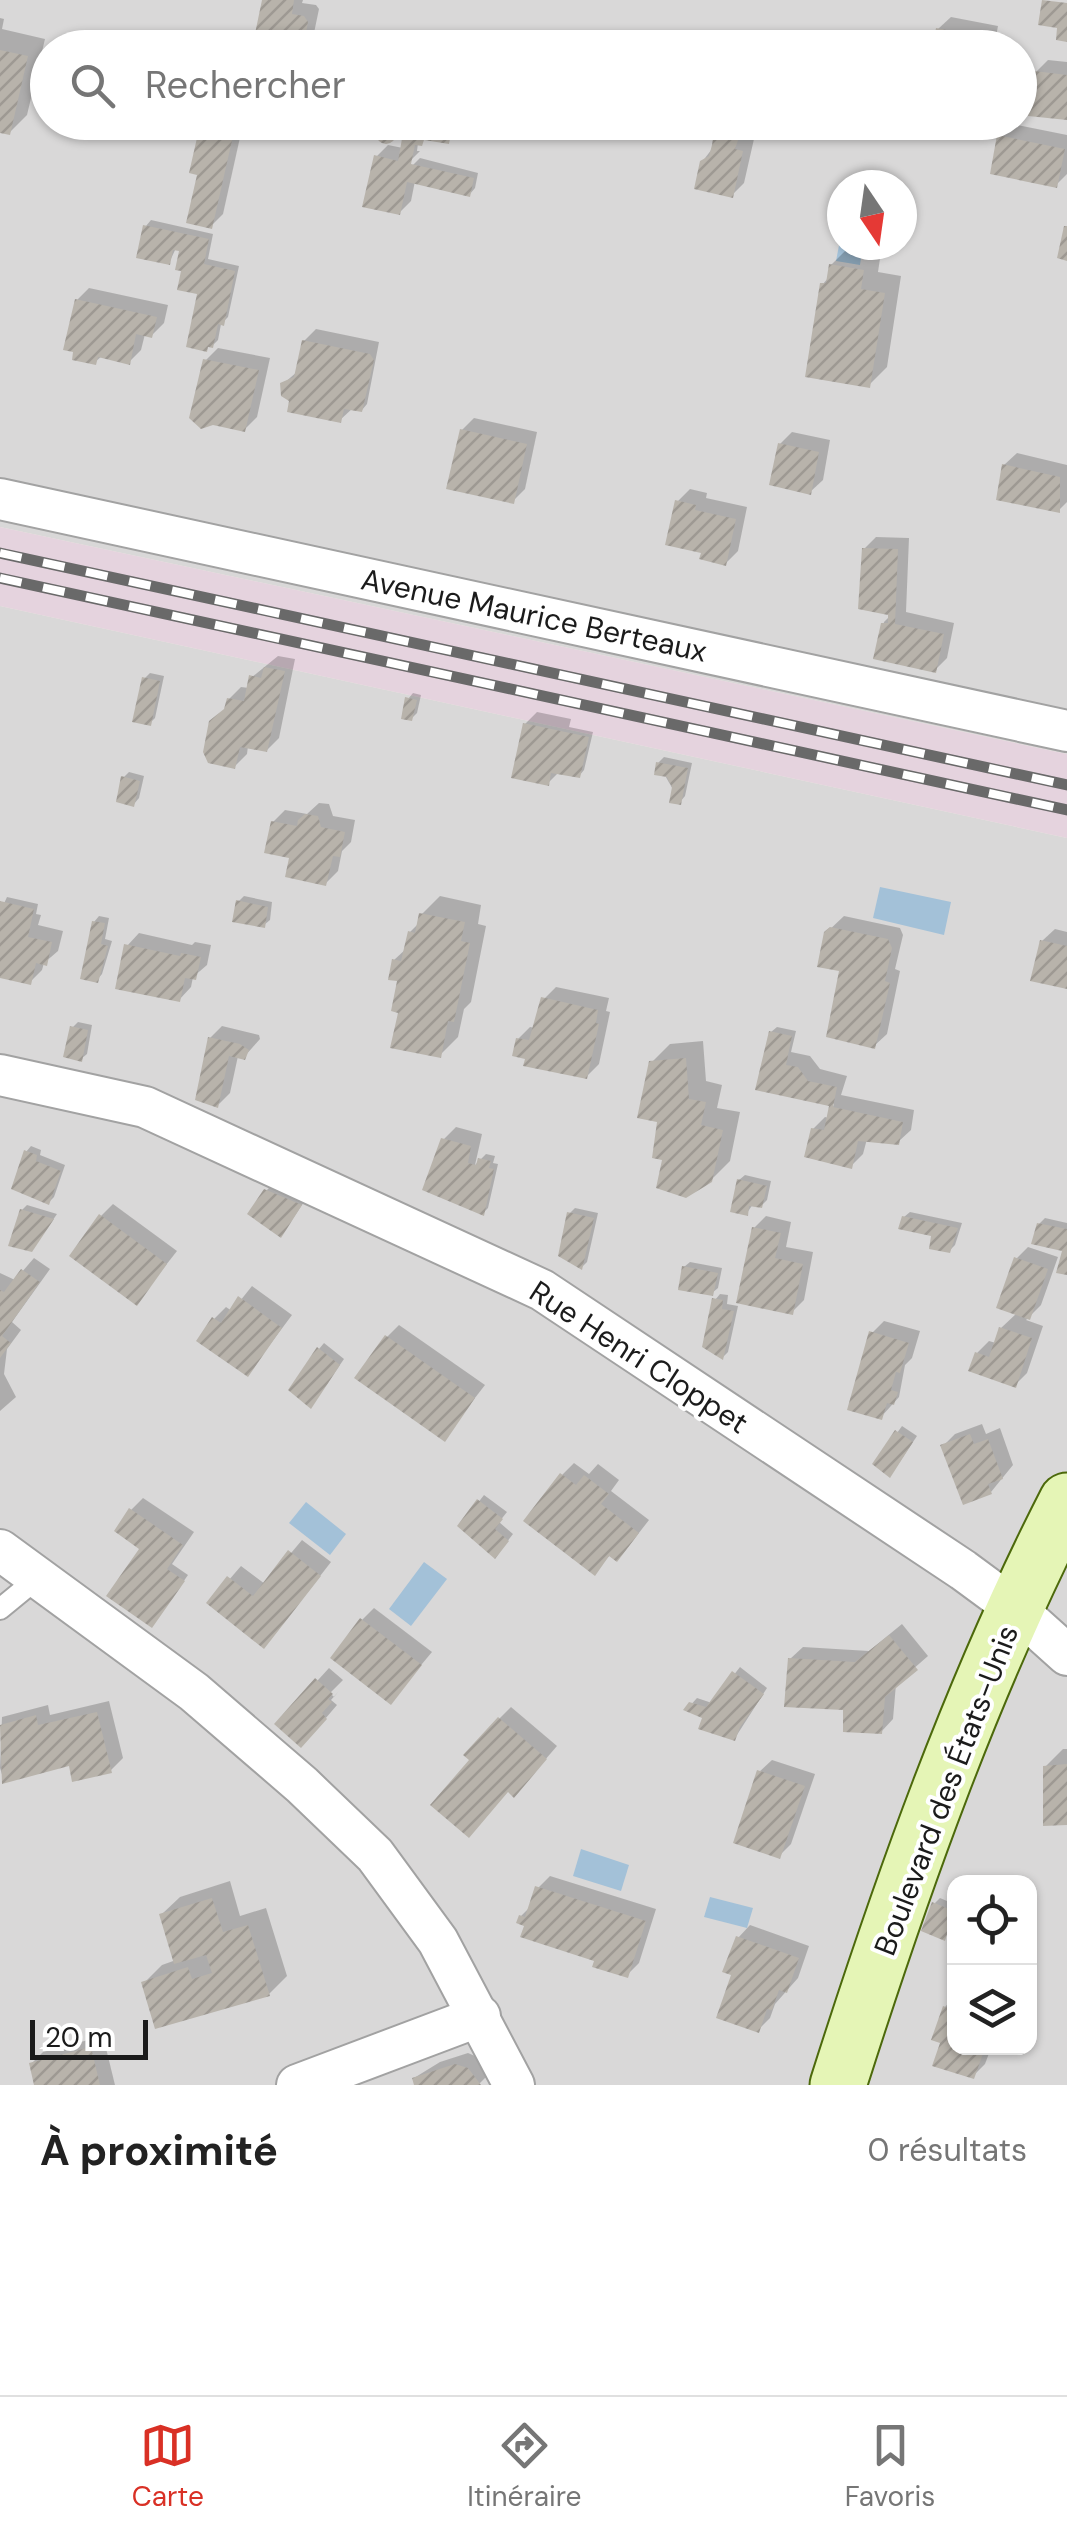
<!DOCTYPE html>
<html lang="fr">
<head>
<meta charset="utf-8">
<style>
  body { margin:0; font-family:"DM Sans",sans-serif; background:#f2f2f2; color:#222 }
  .controls { position:absolute; right:30px; bottom:30px; display:grid; overflow:hidden; border-radius:20px; box-shadow:0 2px 8px #0004 }
  .controls button { width:90px; height:90px; display:grid; place-items:center; padding:0; border:0; border-bottom:2px solid #e0e0e0; background:#fff; color:#222; font:50px sans-serif }
  .compass { position:absolute; left:827px; top:170px; width:90px; height:90px; border-radius:50%; background:#fff; box-shadow:0 2px 8px #0004; rotate:167deg }
  .scale { position:absolute; left:30px; bottom:25px; width:118px; box-sizing:border-box; padding-left:10px; border:5px solid #1b1b1b; border-top:0; font-size:28px; line-height:35px; white-space:nowrap; color:#1b1b1b; -webkit-text-stroke:8px #fff; paint-order:stroke }
  .list { margin:0; padding:0; list-style:none }
  h2 { display:flex; justify-content:space-between; align-items:center; height:130px; margin:0; padding:0 40px; font-size:42px }
  h2 small { font-size:32px; font-weight:400; color:#767676 }
  .icon { flex:none; width:55px; height:55px; fill:none; stroke:currentColor; stroke-width:2; stroke-linecap:round; stroke-linejoin:round }
  .map { position:relative; flex:none; width:1067px; height:2085px; overflow:hidden }
  .search { position:absolute; background:#fff; box-shadow:0 2px 8px #0004; left:30px; right:30px; top:30px; height:110px; display:flex; align-items:center; gap:25px; box-sizing:border-box; padding:0 35px; border-radius:55px; color:#767676; font-size:38px }
  .sheet { height:310px; background:#fff }
  nav { display:flex; justify-content:space-around; align-items:center; box-sizing:border-box; height:140px; border-top:2px solid #e0e0e0; background:#fff; font-size:28px; color:#767676 }
  nav a { display:grid; justify-items:center; gap:5px }
  nav .on { color:#d93025 }
  .map>svg:first-child { display:block }
</style>
</head>
<body>
<div class="map">
<svg width="1067" height="2085" viewBox="0 0 1067 2085">
  <defs>
    <pattern id="building-hatch" width="6" height="6" patternUnits="userSpaceOnUse" patternTransform="scale(2.5)"><rect width="6" height="6" fill="#b8b3ab"/><path d="M-1 1l2-2M0 6l6-6M5 7l2-2" fill="none" stroke="#9e9993"/></pattern>
  </defs>
  <rect width="100%" height="100%" fill="#ecebe1"/>
  <g fill="#d9d8d8" fill-rule="evenodd">
    <path d="M0 0H1067V754L0 527ZM48 48H1020V122H48ZM842 185H902V245H842Z"/>
    <path d="M0 606 1067 838V2085H0ZM954 1882H1030V2048H954Z"/>
  </g>
  <polygon fill="#e5d3de" points="0,527 1067,754 1067,838 0,606"/>
  <g fill="#a3c1d8">
    <polygon points="842,230 842,245 863,245 860,265 836,261"/>
    <polygon points="880,887 951,902 944,935 873,918"/>
    <polygon points="306,1502 346,1534 330,1555 289,1523"/>
    <polygon points="424,1562 447,1579 411,1626 389,1609"/>
    <polygon points="581,1849 629,1865 621,1891 573,1876"/>
    <polygon points="710,1897 753,1908 747,1928 704,1917"/>
  </g>
  <g fill="#0003">
    <polygon points="265,0 303,0 302,3 316,5 319,9 314,33 301,46"/>
    <polygon points="951,17 998,26 994,48 935,48 938,29"/>
    <polygon points="0,18 4,19 2,29 45,39 27,115 9,133 0,130"/>
    <polygon points="818,31 858,40 857,48 805,48"/>
    <polygon points="595,36 614,40 619,36 629,38 631,44 644,48 584,48"/>
    <polygon points="126,38 178,48 116,48"/>
    <polygon points="1048,60 1067,62 1067,118 1036,72"/>
    <polygon points="209,122 243,124 223,214 211,226 201,130"/>
    <polygon points="386,122 399,123 398,132 387,141 378,137 380,129"/>
    <polygon points="408,122 462,122 460,129 448,141 427,138 418,143 417,151 420,151 405,166 412,166 420,158 478,173 475,188 470,194 415,181 411,201 399,213 376,157 388,145 403,148"/>
    <polygon points="710,122 756,122 746,138 754,139 744,183 732,195 702,162 715,145"/>
    <polygon points="1012,124 1067,135 1067,174 1056,185 1000,136"/>
    <polygon points="151,220 213,234 208,259 239,266 228,317 221,324 218,340 213,345 200,292 182,249 176,248 169,263 146,226"/>
    <polygon points="849,247 881,252 878,272 901,276 887,367 869,385 823,284 829,277 831,265"/>
    <polygon points="89,288 168,305 164,323 152,335 145,334 141,350 129,362 102,356 95,362 77,300"/>
    <polygon points="316,329 379,342 367,404 362,410 353,408 340,420 292,400 283,384 298,371 304,341"/>
    <polygon points="218,348 270,358 257,417 245,429 206,360"/>
    <polygon points="474,418 537,432 525,489 513,501 462,430"/>
    <polygon points="792,432 830,440 823,480 810,492 780,444"/>
    <polygon points="1017,453 1067,465 1067,502 1059,510 1004,465"/>
    <polygon points="690,489 707,493 706,498 747,507 738,551 726,563 704,551 678,501"/>
    <polygon points="876,537 909,538 906,612 954,623 947,658 935,670 876,657 884,622 892,614 864,549"/>
    <polygon points="278,656 295,659 279,738 267,750 248,746 247,754 234,767 229,699 241,687 249,688 252,677"/>
    <polygon points="150,673 164,676 155,718 150,723 144,679"/>
    <polygon points="413,693 421,695 417,713 412,718 408,699"/>
    <polygon points="537,712 571,719 569,727 593,732 584,770 579,776 559,772 548,783 525,724"/>
    <polygon points="664,757 692,763 685,796 680,802 658,763"/>
    <polygon points="129,772 144,776 139,798 134,804 124,777"/>
    <polygon points="319,803 329,804 333,816 355,820 351,842 342,851 338,871 326,883 273,822 285,810 307,814"/>
    <polygon points="244,896 272,902 270,920 264,925 238,902"/>
    <polygon points="440,896 481,905 478,924 486,926 471,1002 464,1009 458,1037 440,1055 401,1011 400,980 394,960 407,948 410,932 420,922 422,914"/>
    <polygon points="7,897 38,904 36,914 41,915 38,925 63,931 58,951 44,963 42,970 30,982 0,975 0,912"/>
    <polygon points="99,916 109,918 105,939 112,941 102,974 97,980 94,922"/>
    <polygon points="844,916 900,928 903,935 895,969 900,971 887,1034 874,1046 826,933"/>
    <polygon points="1055,929 1067,932 1067,987 1042,941"/>
    <polygon points="139,933 192,945 195,942 211,945 207,965 193,977 191,987 179,1000 127,946"/>
    <polygon points="556,987 609,998 606,1011 610,1012 599,1064 587,1076 528,1057 518,1039 530,1027 535,1028 544,999"/>
    <polygon points="78,1022 92,1025 87,1054 81,1059 72,1028"/>
    <polygon points="222,1026 259,1035 260,1039 244,1057 238,1056 230,1093 218,1105 210,1038"/>
    <polygon points="777,1027 796,1031 791,1052 810,1056 820,1069 847,1076 841,1095 914,1110 911,1130 898,1142 867,1139 863,1154 851,1166 813,1129 825,1117 829,1118 834,1104 758,1088 771,1032"/>
    <polygon points="703,1041 706,1081 722,1085 717,1108 740,1112 730,1161 711,1180 665,1158 652,1062 670,1044"/>
    <polygon points="456,1127 482,1134 475,1165 486,1154 495,1156 493,1163 498,1164 488,1208 483,1213 444,1139"/>
    <polygon points="31,1146 41,1150 40,1155 65,1165 54,1197 49,1202 26,1152"/>
    <polygon points="745,1175 771,1181 767,1200 762,1205 753,1204 747,1213 739,1180"/>
    <polygon points="272,1185 306,1199 286,1229 266,1191"/>
    <polygon points="113,1204 177,1251 137,1302 101,1216"/>
    <polygon points="27,1205 57,1214 37,1243 22,1210"/>
    <polygon points="575,1208 598,1213 587,1262 582,1267 569,1214"/>
    <polygon points="910,1212 962,1223 955,1245 949,1251 934,1234 904,1217"/>
    <polygon points="766,1216 791,1222 786,1247 813,1252 804,1300 792,1312 754,1228"/>
    <polygon points="1045,1218 1067,1223 1067,1273 1065,1249 1039,1224"/>
    <polygon points="1028,1247 1058,1257 1041,1305 1026,1320 1043,1326 1027,1373 1015,1385 977,1353 989,1341 996,1343 1001,1328 1017,1313 1016,1259"/>
    <polygon points="34,1258 50,1269 12,1322 21,1330 7,1349 4,1374 16,1397 0,1411 0,1273 15,1280"/>
    <polygon points="690,1262 722,1268 718,1288 712,1293 684,1267"/>
    <polygon points="252,1286 292,1315 248,1374 214,1319 226,1307 232,1311"/>
    <polygon points="720,1294 728,1295 727,1304 738,1306 728,1352 723,1357 715,1300"/>
    <polygon points="884,1321 920,1331 912,1358 905,1365 899,1397 881,1417 872,1333"/>
    <polygon points="399,1325 485,1385 444,1438 387,1337"/>
    <polygon points="324,1343 344,1359 316,1400 319,1349"/>
    <polygon points="982,1424 986,1434 1000,1428 1013,1465 991,1492 943,1446 955,1434"/>
    <polygon points="902,1426 917,1436 895,1469 875,1464"/>
    <polygon points="574,1463 589,1474 598,1464 619,1480 611,1491 649,1520 628,1547 611,1554 595,1572 562,1475"/>
    <polygon points="484,1495 507,1512 499,1522 513,1534 500,1551 460,1526"/>
    <polygon points="143,1498 194,1532 172,1564 188,1575 157,1619 131,1510"/>
    <polygon points="302,1540 331,1562 275,1634 209,1603 241,1566 265,1584"/>
    <polygon points="374,1608 432,1652 391,1701 362,1620"/>
    <polygon points="902,1624 928,1656 896,1684 893,1719 881,1732 846,1708 790,1659 803,1647 869,1651"/>
    <polygon points="740,1667 767,1688 735,1738 706,1716 687,1709 697,1698 712,1703"/>
    <polygon points="329,1668 343,1680 330,1693 334,1697 339,1691 331,1700 337,1705 313,1733 278,1724"/>
    <polygon points="109,1701 123,1758 111,1770 71,1763 4,1781 0,1768 2,1717 48,1705 50,1715"/>
    <polygon points="511,1707 557,1746 526,1782 473,1760 499,1719"/>
    <polygon points="1063,1749 1067,1749 1067,1823 1045,1767"/>
    <polygon points="772,1760 815,1774 791,1844 779,1856 759,1772"/>
    <polygon points="550,1876 656,1909 639,1963 627,1975 527,1925 521,1916 532,1905 538,1888"/>
    <polygon points="230,1881 240,1916 266,1908 287,1976 269,1994 144,1983 162,1965 176,1960 162,1914 180,1897"/>
    <polygon points="940,1898 954,1904 954,1921 945,1938 935,1903"/>
    <polygon points="750,1925 809,1946 798,1978 775,2004 770,2018 758,2030 735,1974 738,1938"/>
    <polygon points="954,1997 954,2048 991,2048 985,2064 973,2076 943,2042 945,2007"/>
    <polygon points="103,2036 115,2085 37,2085 31,2064 43,2052"/>
    <polygon points="468,2053 484,2060 492,2071 480,2083 424,2085 414,2078 440,2062"/>
  </g>
  <g fill="url(#building-hatch)">
    <polygon points="262,0 294,0 292,14 304,16 308,22 303,48 252,48"/>
    <polygon points="1042,0 1067,3 1067,42 1056,40 1057,28 1038,25"/>
    <polygon points="936,28 987,38 985,48 932,48"/>
    <polygon points="0,50 28,56 10,135 0,133"/>
    <polygon points="1034,71 1067,75 1067,120 1028,116"/>
    <polygon points="405,122 453,122 449,144 424,140 422,146 415,145 411,164 474,178 470,197 407,182 400,215 362,207 374,155 398,161"/>
    <polygon points="655,122 690,122 688,137 654,130"/>
    <polygon points="707,122 750,122 747,135 738,140 735,149 743,151 733,198 694,189 700,161 709,156 712,145 713,138"/>
    <polygon points="855,122 878,122 876,136 854,131"/>
    <circle cx="386" cy="134" r="10"/>
    <polygon points="199,129 233,136 212,229 186,223 197,175 189,173"/>
    <polygon points="997,135 1065,149 1057,188 990,174"/>
    <polygon points="143,225 209,239 204,264 235,271 224,326 218,324 213,348 208,347 207,352 186,347 197,294 177,290 181,271 175,270 179,251 173,250 170,265 136,258"/>
    <polygon points="1064,226 1067,226 1067,261 1057,258"/>
    <polygon points="829,264 864,270 861,289 885,293 870,388 805,377 820,283 826,283"/>
    <polygon points="75,299 157,317 152,338 136,334 130,365 98,357 96,365 72,360 73,352 63,350"/>
    <polygon points="302,340 370,354 374,360 362,412 344,409 341,423 287,412 289,401 281,396 280,383 294,377"/>
    <polygon points="203,359 259,370 245,432 213,425 201,429 189,418"/>
    <polygon points="460,429 527,444 514,504 446,489"/>
    <polygon points="778,443 819,452 811,495 769,485"/>
    <polygon points="1002,464 1060,477 1060,513 996,500"/>
    <polygon points="675,500 696,505 695,510 736,519 726,566 699,559 701,553 665,545"/>
    <polygon points="862,548 898,549 895,624 944,634 936,673 873,659 881,623 888,623 888,615 858,609"/>
    <polygon points="264,667 285,671 267,752 240,747 235,769 208,763 203,752 209,721 224,709 227,698 244,701 249,675 261,678"/>
    <polygon points="142,677 160,681 151,726 132,722"/>
    <polygon points="405,697 417,700 412,721 401,719"/>
    <polygon points="523,723 589,737 580,778 551,773 549,786 511,778"/>
    <polygon points="656,762 688,768 681,805 669,803 672,787 667,777 654,775"/>
    <polygon points="121,776 140,781 134,807 116,802"/>
    <polygon points="305,814 318,816 321,827 345,832 340,857 333,856 326,886 285,877 289,858 264,853 271,821 297,826 298,820"/>
    <polygon points="236,900 268,907 265,928 232,922"/>
    <polygon points="0,901 34,909 28,937 52,942 47,966 36,963 31,985 0,978"/>
    <polygon points="419,913 465,922 461,941 470,943 454,1022 448,1021 441,1058 390,1048 398,1013 391,1011 397,981 388,980 392,959 401,961 408,931 415,933"/>
    <polygon points="92,921 105,923 101,944 108,946 98,983 80,979"/>
    <polygon points="830,927 888,939 892,948 885,981 890,983 875,1049 826,1037 839,971 817,967 824,932"/>
    <polygon points="1040,940 1067,946 1067,989 1030,981"/>
    <polygon points="124,944 180,956 181,953 201,957 196,980 185,978 180,1002 115,989"/>
    <polygon points="541,997 598,1010 596,1023 599,1024 587,1079 523,1066 525,1059 512,1056 516,1038 529,1040"/>
    <polygon points="70,1026 88,1030 82,1062 63,1057"/>
    <polygon points="769,1031 792,1036 786,1065 798,1067 808,1081 837,1087 833,1107 903,1122 899,1145 858,1141 852,1169 804,1157 811,1128 824,1130 829,1106 755,1090"/>
    <polygon points="208,1037 240,1044 249,1050 245,1060 229,1056 218,1108 195,1100"/>
    <polygon points="686,1058 689,1099 706,1102 701,1125 723,1130 712,1182 686,1198 656,1188 662,1160 652,1158 657,1122 637,1118 649,1061"/>
    <polygon points="441,1138 471,1146 468,1163 476,1165 478,1158 491,1161 489,1168 494,1169 484,1216 422,1190"/>
    <polygon points="24,1150 37,1155 36,1161 61,1171 49,1205 11,1189"/>
    <polygon points="737,1179 767,1186 762,1208 749,1206 748,1216 730,1212"/>
    <polygon points="264,1189 302,1205 281,1238 247,1214"/>
    <polygon points="20,1209 54,1219 32,1252 8,1246"/>
    <polygon points="567,1212 594,1218 582,1270 558,1256"/>
    <polygon points="99,1214 167,1264 137,1306 69,1256"/>
    <polygon points="902,1216 958,1228 950,1253 929,1249 931,1236 898,1229"/>
    <polygon points="1037,1223 1067,1229 1067,1275 1056,1273 1062,1251 1031,1244"/>
    <polygon points="752,1227 781,1233 775,1258 803,1264 793,1315 736,1303"/>
    <polygon points="1014,1257 1048,1269 1030,1320 996,1308"/>
    <polygon points="682,1266 718,1273 713,1296 678,1290"/>
    <polygon points="21,1269 40,1282 2,1336 11,1343 0,1358 0,1290 4,1292"/>
    <polygon points="238,1296 282,1328 248,1377 196,1341 212,1317 221,1323"/>
    <polygon points="712,1298 723,1300 722,1309 734,1311 723,1360 702,1347"/>
    <polygon points="999,1327 1032,1338 1016,1388 968,1371 975,1352 989,1357"/>
    <polygon points="869,1331 909,1343 900,1373 896,1372 891,1390 898,1392 894,1405 887,1403 882,1420 847,1410"/>
    <polygon points="385,1335 475,1398 445,1442 354,1378"/>
    <polygon points="317,1347 340,1365 311,1409 288,1390"/>
    <polygon points="895,1430 913,1442 890,1478 872,1464"/>
    <polygon points="970,1434 974,1444 988,1439 1003,1479 988,1484 992,1494 963,1505 940,1445"/>
    <polygon points="560,1473 576,1485 584,1475 609,1494 601,1504 639,1533 617,1562 609,1556 595,1576 523,1521"/>
    <polygon points="477,1499 503,1519 495,1529 509,1541 495,1559 457,1526"/>
    <polygon points="129,1508 183,1545 167,1569 185,1581 152,1628 106,1596 139,1549 114,1531"/>
    <polygon points="288,1550 321,1576 264,1649 206,1603 227,1576 253,1596"/>
    <polygon points="360,1618 422,1665 391,1705 330,1658"/>
    <polygon points="889,1635 918,1670 885,1697 882,1734 843,1732 843,1710 784,1707 788,1658 855,1662"/>
    <polygon points="732,1671 764,1694 740,1727 735,1741 698,1729 702,1718 683,1710 689,1702 706,1707"/>
    <polygon points="315,1678 333,1694 328,1699 332,1702 322,1713 327,1719 301,1748 274,1724"/>
    <polygon points="97,1712 112,1773 72,1782 69,1766 2,1784 0,1725 36,1715 38,1725"/>
    <polygon points="498,1717 547,1759 514,1798 508,1792 469,1838 430,1805 469,1760 463,1755"/>
    <polygon points="1067,1764 1067,1825 1043,1826 1043,1766"/>
    <polygon points="757,1770 805,1786 780,1859 733,1843"/>
    <polygon points="535,1886 646,1921 628,1978 592,1967 594,1961 520,1937 524,1926 516,1923 519,1915 525,1917"/>
    <polygon points="212,1898 223,1932 248,1925 270,1996 155,2029 141,1982 188,1967 192,1979 212,1973 206,1955 174,1964 159,1914"/>
    <polygon points="932,1902 954,1911 945,1941 921,1931"/>
    <polygon points="736,1936 799,1958 787,1993 779,1990 772,2010 767,2009 759,2033 716,2018 731,1975 722,1972"/>
    <polygon points="943,2006 954,2010 954,2048 985,2048 974,2079 932,2066 940,2043 931,2040"/>
    <polygon points="91,2047 100,2085 34,2085 29,2063"/>
    <polygon points="455,2064 468,2068 481,2085 414,2085 412,2078"/>
  </g>
  <g fill="none" stroke-linecap="round" stroke-linejoin="round">
    <g stroke="#a2a2a2" stroke-width="24">
      <polyline id="lane" points="0,1609 39,1577"/>
    </g>
    <g stroke="#a2a2a2" stroke-width="44">
      <g id="street">
        <polyline points="0,499 1067,731"/>
        <polyline points="0,1075 145,1107 542,1290 963,1570 1016,1609 1067,1655"/>
        <polyline points="0,1550 194,1692 302,1785 375,1855 438,1941 514,2085"/>
        <polyline points="297,2085 480,2016"/>
      </g>
    </g>
    <g stroke="#4c690b" stroke-width="59">
      <path id="secondary" d="M838 2085C901 1887 972 1686 1067 1501"/>
    </g>
    <use href="#lane" stroke="#fff" stroke-width="20"/>
    <use href="#street" stroke="#fff" stroke-width="40"/>
    <use href="#secondary" stroke="#e5f5b6" stroke-width="55"/>
    <g stroke="#696969" stroke-width="11">
      <g id="rail">
        <polyline points="0,553 1067,785"/>
        <polyline points="0,578 1067,810"/>
      </g>
    </g>
    <use href="#rail" stroke="#fff" stroke-width="8" stroke-dasharray="22" stroke-linecap="butt"/>
  </g>
  <g text-anchor="middle" dominant-baseline="central" stroke-width="8" stroke-linejoin="round" paint-order="stroke">
    <g font-size="30" fill="#1b1b1b" stroke="#fff">
      <text transform="translate(534 615) rotate(12)">Avenue Maurice Berteaux</text>
      <text transform="translate(639 1357) rotate(33)">Rue Henri Cloppet</text>
      <text transform="translate(946 1790) rotate(-69)">Boulevard des États-Unis</text>
    </g>
  </g>
</svg>
<div class="controls">
<button><svg class="icon" aria-label="locate" viewBox="0 0 24 24"><circle cx="12" cy="12" r="6"/><path d="M12 2v4M12 18v4M2 12h4M18 12h4"/></svg></button>
<button><svg class="icon" aria-label="layers" viewBox="0 0 24 24"><path d="M12 4l9 5-9 5-9-5zM3 14l9 5 9-5"/></svg></button>
</div>
<svg class="compass" viewBox="-18 -18 36 36"><path d="M0-13l5 13h-10z" fill="#e53935"/><path d="M0 13l5-13h-10z" fill="#767676"/></svg>
<div class="scale">20 m</div>
<div class="search"><svg class="icon" aria-label="search" viewBox="0 0 24 24"><circle cx="10" cy="10" r="6"/><path d="M15 15l6 6"/></svg>Rechercher</div>
</div>
<section class="sheet">
<h2>À proximité<small>0 résultats</small></h2>
<ul class="list">
</ul>
</section>
<nav>
<a class="on"><svg class="icon" aria-label="map" viewBox="0 0 24 24"><path d="M3 6l6-2 6 2 6-2v14l-6 2-6-2-6 2zM9 4v14M15 6v14"/></svg>Carte</a>
<a><svg class="icon" aria-label="directions" viewBox="0 0 24 24"><path d="M12 3l9 9-9 9-9-9zM9 14v-3h6M13 9l2 2-2 2"/></svg>Itinéraire</a>
<a><svg class="icon" aria-label="saved" viewBox="0 0 24 24"><path d="M7 4h10v16l-5-4-5 4z"/></svg>Favoris</a>
</nav>
</body>
</html>
